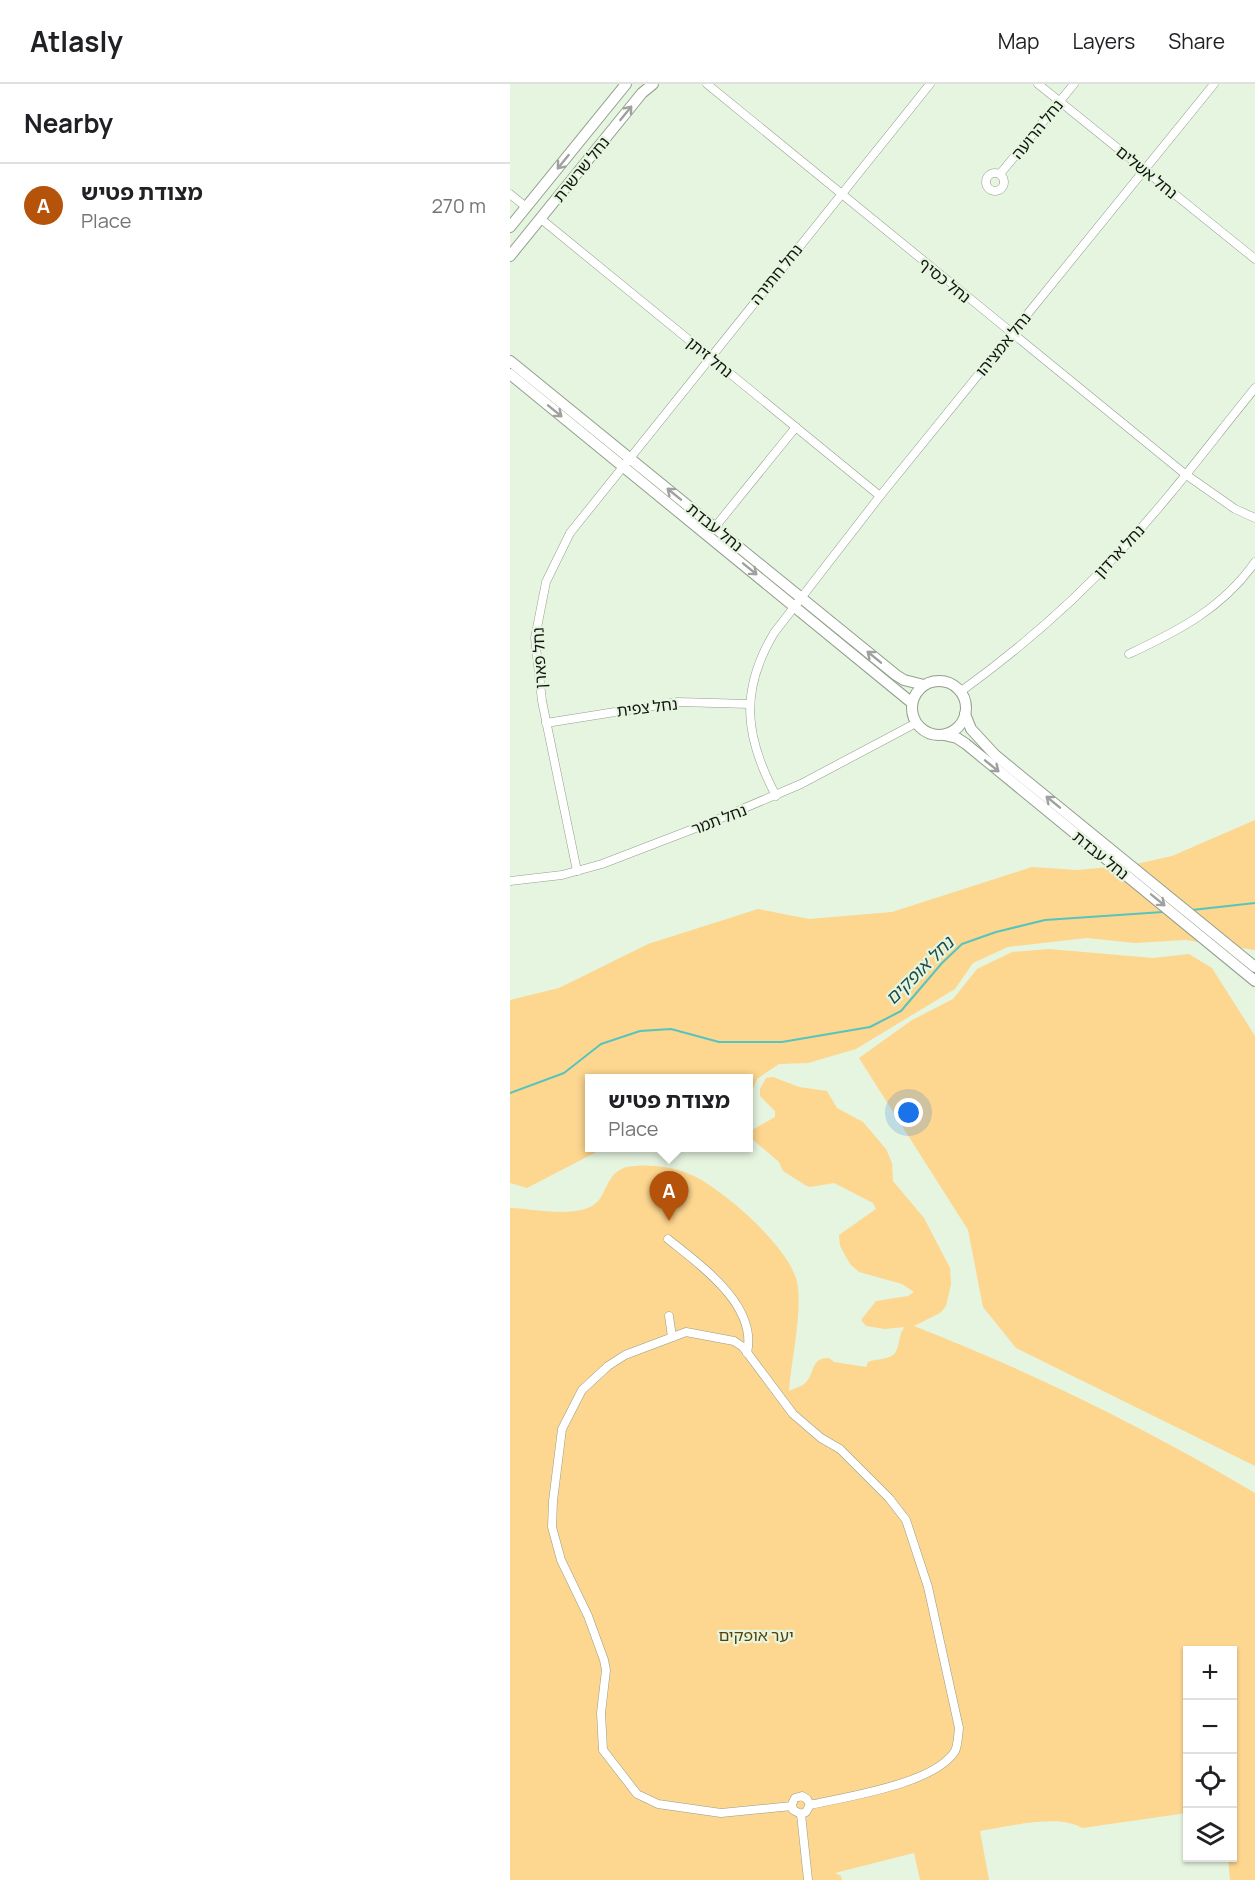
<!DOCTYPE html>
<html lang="en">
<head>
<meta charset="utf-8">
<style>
  body { margin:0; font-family:Manrope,"Noto Sans Hebrew",sans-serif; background:#f6f6f6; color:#202124 }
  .controls { position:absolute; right:18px; bottom:18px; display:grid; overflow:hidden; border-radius:0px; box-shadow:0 2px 4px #0004 }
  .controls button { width:54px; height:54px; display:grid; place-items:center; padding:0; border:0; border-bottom:2px solid #e0e0e0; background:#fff; color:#202124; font:30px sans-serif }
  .you { position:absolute; left:399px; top:1029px; width:21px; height:21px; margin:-15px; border:4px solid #fff; border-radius:50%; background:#1a73e8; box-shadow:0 0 0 9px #1a73e833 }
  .badge { display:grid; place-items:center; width:39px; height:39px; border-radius:50%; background:#b45309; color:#fff; font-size:20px; font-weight:700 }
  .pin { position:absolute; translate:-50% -50px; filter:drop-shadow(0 2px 3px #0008) }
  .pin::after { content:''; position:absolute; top:32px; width:21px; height:18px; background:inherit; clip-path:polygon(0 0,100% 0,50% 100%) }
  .popup { position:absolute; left:75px; top:990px; width:168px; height:78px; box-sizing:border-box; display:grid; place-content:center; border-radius:0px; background:#fff; filter:drop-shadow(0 2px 4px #0005); font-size:20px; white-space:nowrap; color:#757577 }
  .popup b { font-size:22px; color:#202124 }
  .popup::after { content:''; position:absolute; left:50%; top:100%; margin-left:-12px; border:12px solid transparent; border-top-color:#fff }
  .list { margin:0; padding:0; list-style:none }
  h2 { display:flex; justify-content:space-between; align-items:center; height:78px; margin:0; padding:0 24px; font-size:26px }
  h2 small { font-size:20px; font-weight:400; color:#757577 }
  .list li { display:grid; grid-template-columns:39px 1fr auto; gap:18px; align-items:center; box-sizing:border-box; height:84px; padding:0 24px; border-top:2px solid #e0e0e0 }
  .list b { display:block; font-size:22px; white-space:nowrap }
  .list p { margin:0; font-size:20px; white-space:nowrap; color:#757577 }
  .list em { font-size:20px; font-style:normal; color:#757577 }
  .icon { flex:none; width:33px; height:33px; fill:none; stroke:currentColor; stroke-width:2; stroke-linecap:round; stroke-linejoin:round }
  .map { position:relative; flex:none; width:745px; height:1796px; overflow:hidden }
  header { display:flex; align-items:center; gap:36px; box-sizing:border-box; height:84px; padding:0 30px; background:#fff; border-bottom:2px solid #e0e0e0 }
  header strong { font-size:28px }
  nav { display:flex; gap:33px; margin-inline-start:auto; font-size:21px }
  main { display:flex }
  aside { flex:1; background:#fff }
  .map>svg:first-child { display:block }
</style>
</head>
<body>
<header>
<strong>Atlasly</strong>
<nav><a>Map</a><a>Layers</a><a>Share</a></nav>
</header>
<main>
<aside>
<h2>Nearby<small></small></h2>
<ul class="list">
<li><span class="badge">A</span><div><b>מצודת פטיש</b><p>Place</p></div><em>270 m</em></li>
</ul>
</aside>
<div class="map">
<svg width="745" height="1796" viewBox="0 0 745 1796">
  <rect width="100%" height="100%" fill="#e6f5e0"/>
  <g fill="#fdd68f">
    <polygon points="745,736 745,866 675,856 625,859 577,854 498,863 463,879 445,905 346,965 298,979 269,980 247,995 239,1015 238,994 80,994 80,1064 94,1064 17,1104 0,1099 0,916 49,904 138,860 248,825 299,835 382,828 522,783 567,786 622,781 662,772"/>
    <polygon points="539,865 643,874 679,870 702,884 745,952 745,1382 506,1264 473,1223 458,1146 349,974 402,936 443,915 467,885 502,868"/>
    <path d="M263 993 289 1003 317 1007 327 1024 353 1038 376 1065 382 1079 383 1097 414 1134 440 1184 441 1200 436 1222 430 1229 404 1242C522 1288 636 1344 745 1409V1796H720L718 1774H722V1566H678L677 1729 572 1744C548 1729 497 1743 470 1747L479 1796H410L404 1769 325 1789 331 1792 332 1796H0V1124C22 1124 77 1138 91 1113 98 1101 101 1087 117 1083 137 1079 166 1083 184 1092 216 1108 279 1163 287 1198 293 1225 281 1278 279 1307 283 1305 289 1303 293 1301 306 1292 299 1273 319 1274L324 1278 356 1283 358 1278C365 1275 377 1276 383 1271 391 1265 387 1251 395 1243L375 1245 356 1242 351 1236 366 1217 398 1212 404 1208 392 1200 349 1188 340 1180 330 1162 329 1151 366 1125 363 1119 324 1099 300 1103 295 1101 273 1087 269 1078 242 1055 240 1049 242 1046 265 1033V1027L250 1012V1005L256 994Z"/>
  </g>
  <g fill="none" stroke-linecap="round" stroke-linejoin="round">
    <g stroke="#56c4bf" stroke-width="2">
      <polyline points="682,826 745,819"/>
      <polyline points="0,1009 54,989 91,960 130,947 161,945 209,958 272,958 360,943 391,927 432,879 452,860 486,848 535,836 653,828"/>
    </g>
    <g stroke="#929f8c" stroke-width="9">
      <g id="street">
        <polyline points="197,0 675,390 725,425 745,434"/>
        <polyline points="528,0 745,175"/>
        <circle cx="485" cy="98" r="9"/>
        <polyline points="490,90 564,0"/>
        <polyline points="0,110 16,123"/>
        <polyline points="31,135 370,412"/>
        <polyline points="205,443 286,343"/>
        <path d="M619 570C668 547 713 524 745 478"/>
        <path d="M450 608C508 566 563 519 611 466 659 415 701 358 745 304"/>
        <polyline points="36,639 168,618 239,620"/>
        <path d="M266 712C235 653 229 608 264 549L370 412 704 0"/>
        <polyline points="67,787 32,617 25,554 36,498 60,449 420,0"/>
        <polyline points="0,797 52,791 92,780 204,737 291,700 406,639"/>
        <path d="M158 1155C190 1181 248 1221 237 1269"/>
        <polyline points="159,1232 162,1253"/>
        <path d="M282 1722 211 1729 148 1720 127 1710 93 1666 91 1629 96 1586 94 1576 78 1532 51 1476 42 1443 43 1417 52 1345 72 1306 98 1282 115 1271 176 1248 224 1257 233 1263 283 1330 311 1354 330 1365 379 1414 396 1436 418 1503 449 1644C448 1651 448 1661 445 1667 425 1700 335 1713 300 1721L296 1728 291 1730 283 1726 282 1720 285 1714 292 1712 297 1715 300 1721"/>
        <polyline points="291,1730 298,1796"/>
      </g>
    </g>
    <g stroke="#929f8c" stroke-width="12">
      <g id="secondary">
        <polyline points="0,143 116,0"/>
        <polyline points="0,172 132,9 143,0"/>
        <polyline points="0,277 386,591 394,596 414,601"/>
        <polyline points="0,290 402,619"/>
        <circle cx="429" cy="624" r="27"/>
        <polyline points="455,630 461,645 485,671 745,883"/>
        <polyline points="434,651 447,654 456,660 745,897"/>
      </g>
    </g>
    <use href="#street" stroke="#fff" stroke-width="8"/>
    <use href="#secondary" stroke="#fff" stroke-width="10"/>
  </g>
  <defs><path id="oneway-shaft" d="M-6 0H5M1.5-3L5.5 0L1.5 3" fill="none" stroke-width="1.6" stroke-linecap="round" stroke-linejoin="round" transform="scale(1.5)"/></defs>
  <g stroke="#9fa19f">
    <use href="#oneway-shaft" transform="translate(116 29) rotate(-51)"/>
    <use href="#oneway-shaft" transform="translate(53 78) rotate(129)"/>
    <use href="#oneway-shaft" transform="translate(45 327) rotate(39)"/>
    <use href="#oneway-shaft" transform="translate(164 410) rotate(-141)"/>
    <use href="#oneway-shaft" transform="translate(240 485) rotate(39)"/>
    <use href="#oneway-shaft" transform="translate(364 573) rotate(-141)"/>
    <use href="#oneway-shaft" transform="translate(482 682) rotate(39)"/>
    <use href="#oneway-shaft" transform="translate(543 718) rotate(-141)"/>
    <use href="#oneway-shaft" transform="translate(648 816) rotate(39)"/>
  </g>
  <g text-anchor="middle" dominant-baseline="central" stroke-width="4.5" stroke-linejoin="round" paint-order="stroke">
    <g font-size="16" fill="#10150e" stroke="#e6f5e0">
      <text transform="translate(527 45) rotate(-51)">נחל הרועה</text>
      <text transform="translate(71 85) rotate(-51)">נחל שרשרת</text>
      <text transform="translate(637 88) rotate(39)">נחל אשלים</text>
      <text transform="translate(266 190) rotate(-51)">נחל חתירה</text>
      <text transform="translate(435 196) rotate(39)">נחל כסיף</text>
      <text transform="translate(493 260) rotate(-51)">נחל אמציהו</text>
      <text transform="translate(200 273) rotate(39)">נחל זיתן</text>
      <text transform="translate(205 443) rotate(39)">נחל עבדת</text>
      <text transform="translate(609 467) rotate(-47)">נחל ארדון</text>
      <text transform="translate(29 574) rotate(-93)">נחל פארן</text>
      <text transform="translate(137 623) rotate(-7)">נחל צפית</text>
      <text transform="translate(209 735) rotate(-21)">נחל תמר</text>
      <text transform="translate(591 771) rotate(39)">נחל עבדת</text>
    </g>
    <g font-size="16" fill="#594004" stroke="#e6f5e0">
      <text x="246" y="1551">יער אופקים</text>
    </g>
    <g font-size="18" font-style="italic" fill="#1d4e4c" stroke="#e6f5e0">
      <text transform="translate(409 886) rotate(-45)">נחל אופקים</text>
    </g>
  </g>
</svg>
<div class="controls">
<button>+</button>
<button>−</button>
<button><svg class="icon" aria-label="locate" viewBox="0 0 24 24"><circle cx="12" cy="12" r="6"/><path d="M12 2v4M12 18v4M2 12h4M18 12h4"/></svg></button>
<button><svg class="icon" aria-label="layers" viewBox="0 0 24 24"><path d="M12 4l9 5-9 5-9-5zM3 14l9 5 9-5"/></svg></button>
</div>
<div class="you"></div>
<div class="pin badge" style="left:159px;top:1137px">A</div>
<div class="popup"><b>מצודת פטיש</b>Place</div>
</div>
</main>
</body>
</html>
